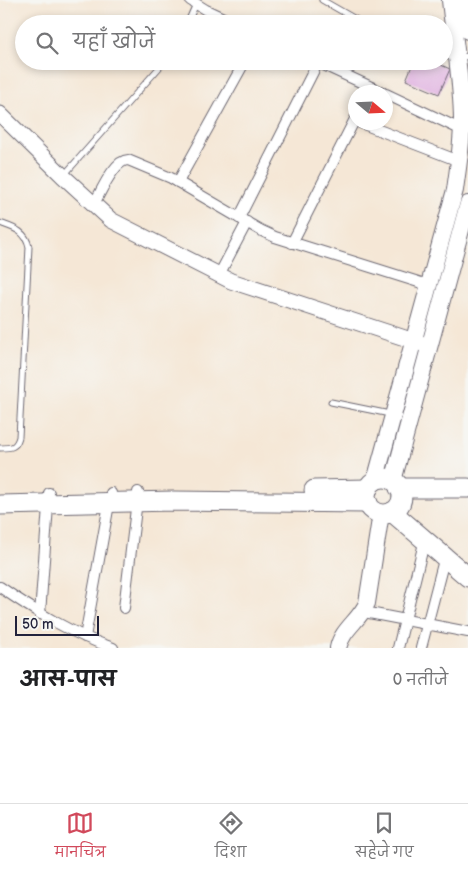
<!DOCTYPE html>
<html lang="hi">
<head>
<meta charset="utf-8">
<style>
  body { margin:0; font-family:"Balsamiq Sans","Playpen Sans Deva",sans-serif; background:#f6f6f6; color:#202124 }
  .compass { position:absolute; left:348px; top:85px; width:45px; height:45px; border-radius:50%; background:#fff; box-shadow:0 2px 8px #0003; rotate:109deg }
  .scale { position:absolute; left:15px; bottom:12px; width:84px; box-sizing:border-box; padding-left:5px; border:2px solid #22223b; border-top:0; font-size:14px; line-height:18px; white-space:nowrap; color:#22223b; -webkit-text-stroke:4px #f6f6f2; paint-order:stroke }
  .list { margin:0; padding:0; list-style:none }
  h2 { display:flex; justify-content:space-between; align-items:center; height:65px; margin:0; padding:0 20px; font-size:21px }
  h2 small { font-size:16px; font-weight:400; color:#757577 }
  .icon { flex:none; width:28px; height:28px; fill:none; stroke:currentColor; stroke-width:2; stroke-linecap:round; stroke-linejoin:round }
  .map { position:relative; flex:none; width:468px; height:648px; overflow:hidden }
  .search { position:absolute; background:#fff; box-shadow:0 2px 8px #0003; left:15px; right:15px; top:15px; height:55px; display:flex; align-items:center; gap:12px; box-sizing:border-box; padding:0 18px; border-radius:28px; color:#757577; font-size:19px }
  .sheet { height:155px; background:#fff }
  nav { display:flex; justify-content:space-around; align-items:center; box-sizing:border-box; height:70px; border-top:1px solid #e0e0e0; background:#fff; font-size:14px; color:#757577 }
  nav a { display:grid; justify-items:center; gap:2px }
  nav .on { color:#d1495b }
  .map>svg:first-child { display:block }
</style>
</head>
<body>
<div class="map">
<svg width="468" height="648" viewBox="0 0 468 648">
  <rect width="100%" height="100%" fill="#f6f6f2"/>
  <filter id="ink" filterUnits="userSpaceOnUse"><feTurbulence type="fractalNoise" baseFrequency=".02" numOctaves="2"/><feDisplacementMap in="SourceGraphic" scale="10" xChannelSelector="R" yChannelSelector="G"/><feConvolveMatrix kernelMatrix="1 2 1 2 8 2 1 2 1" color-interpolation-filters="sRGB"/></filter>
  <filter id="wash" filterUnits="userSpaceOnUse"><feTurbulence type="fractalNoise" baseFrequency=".0096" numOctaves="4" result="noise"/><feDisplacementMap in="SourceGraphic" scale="20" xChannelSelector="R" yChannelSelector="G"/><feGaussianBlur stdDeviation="1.12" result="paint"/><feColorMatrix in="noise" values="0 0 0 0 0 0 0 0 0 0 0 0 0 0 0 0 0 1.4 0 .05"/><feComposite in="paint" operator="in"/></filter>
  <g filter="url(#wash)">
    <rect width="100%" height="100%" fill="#f5e7d6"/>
    <g id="blocks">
      <polygon fill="#da9edc" points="414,61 432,61 450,69 439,94 406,80"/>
    </g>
  </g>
  <g filter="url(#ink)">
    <use href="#blocks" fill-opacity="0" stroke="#6c6771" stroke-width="1"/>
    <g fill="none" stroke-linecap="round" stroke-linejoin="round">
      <g stroke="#6c6771" stroke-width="7">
        <g id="lane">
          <polyline points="322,0 364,24"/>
          <polyline points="187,24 196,4"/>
          <polyline points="444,56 457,58 468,56"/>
          <polyline points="341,73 348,61"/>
          <polyline points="65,174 165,61"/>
          <path d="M0 223C14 228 26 231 29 247L19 437C16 448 11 448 0 448"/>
          <polyline points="331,402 390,414"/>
        </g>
      </g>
      <g stroke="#6c6771" stroke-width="12">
        <g id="street">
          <polyline points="190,0 206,10 236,24"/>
          <polyline points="315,61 382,92"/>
          <polyline points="386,94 462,130 466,131"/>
          <polyline points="358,122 459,161"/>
          <polyline points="178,182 245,61"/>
          <path d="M94 204C101 192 114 160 128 160L171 178 260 230 275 237 428 285"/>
          <polyline points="239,218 318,62"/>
          <polyline points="292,243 356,117"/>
          <polyline points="219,275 247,222"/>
          <path d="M0 587C36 612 72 634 113 648"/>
          <polyline points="124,608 138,492"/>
          <polyline points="364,612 468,632"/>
          <polyline points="40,614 49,493"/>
          <polyline points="85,637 111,493"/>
          <polyline points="398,648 425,539"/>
          <polyline points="421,648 445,556"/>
        </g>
      </g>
      <g stroke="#6c6771" stroke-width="17">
        <polyline id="secondary" points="0,114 63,176 111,220 231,281 423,344"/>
      </g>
      <g stroke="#6c6771" stroke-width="18">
        <g id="primary">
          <polyline points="465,0 468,31"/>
          <path d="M375 481 455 190C458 167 462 145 462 122 462 81 454 40 450 0"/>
          <polyline points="393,481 468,204"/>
          <path d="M338 648C342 629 360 620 367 603L381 513"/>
        </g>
      </g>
      <g stroke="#6c6771" stroke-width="21">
        <g id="highway">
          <circle cx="384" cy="496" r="18"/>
          <polyline points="399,488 468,488"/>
          <polyline points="314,490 368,489"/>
          <polyline points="0,505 173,501 368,503"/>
          <polyline points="392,512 468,577"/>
        </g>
      </g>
      <use href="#lane" stroke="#fff" stroke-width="5"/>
      <use href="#street" stroke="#fff" stroke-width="10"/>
      <use href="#secondary" stroke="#fff" stroke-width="15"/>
      <use href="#primary" stroke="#fff" stroke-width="16"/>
      <use href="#highway" stroke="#fff" stroke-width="19"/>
    </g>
  </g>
</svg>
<svg class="compass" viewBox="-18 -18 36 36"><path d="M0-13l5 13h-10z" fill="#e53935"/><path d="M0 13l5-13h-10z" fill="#757577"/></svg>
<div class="scale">50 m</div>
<div class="search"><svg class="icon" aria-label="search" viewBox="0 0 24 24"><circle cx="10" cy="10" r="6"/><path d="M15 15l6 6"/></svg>यहाँ खोजें</div>
</div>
<section class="sheet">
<h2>आस-पास<small>0 नतीजे</small></h2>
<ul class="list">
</ul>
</section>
<nav>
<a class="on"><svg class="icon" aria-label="map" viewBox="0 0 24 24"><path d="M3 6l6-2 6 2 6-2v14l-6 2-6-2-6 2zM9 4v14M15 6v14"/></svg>मानचित्र</a>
<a><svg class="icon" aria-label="directions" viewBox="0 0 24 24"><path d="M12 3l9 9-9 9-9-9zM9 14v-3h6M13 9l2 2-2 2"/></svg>दिशा</a>
<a><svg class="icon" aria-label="saved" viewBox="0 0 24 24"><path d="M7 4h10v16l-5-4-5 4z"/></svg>सहेजे गए</a>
</nav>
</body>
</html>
